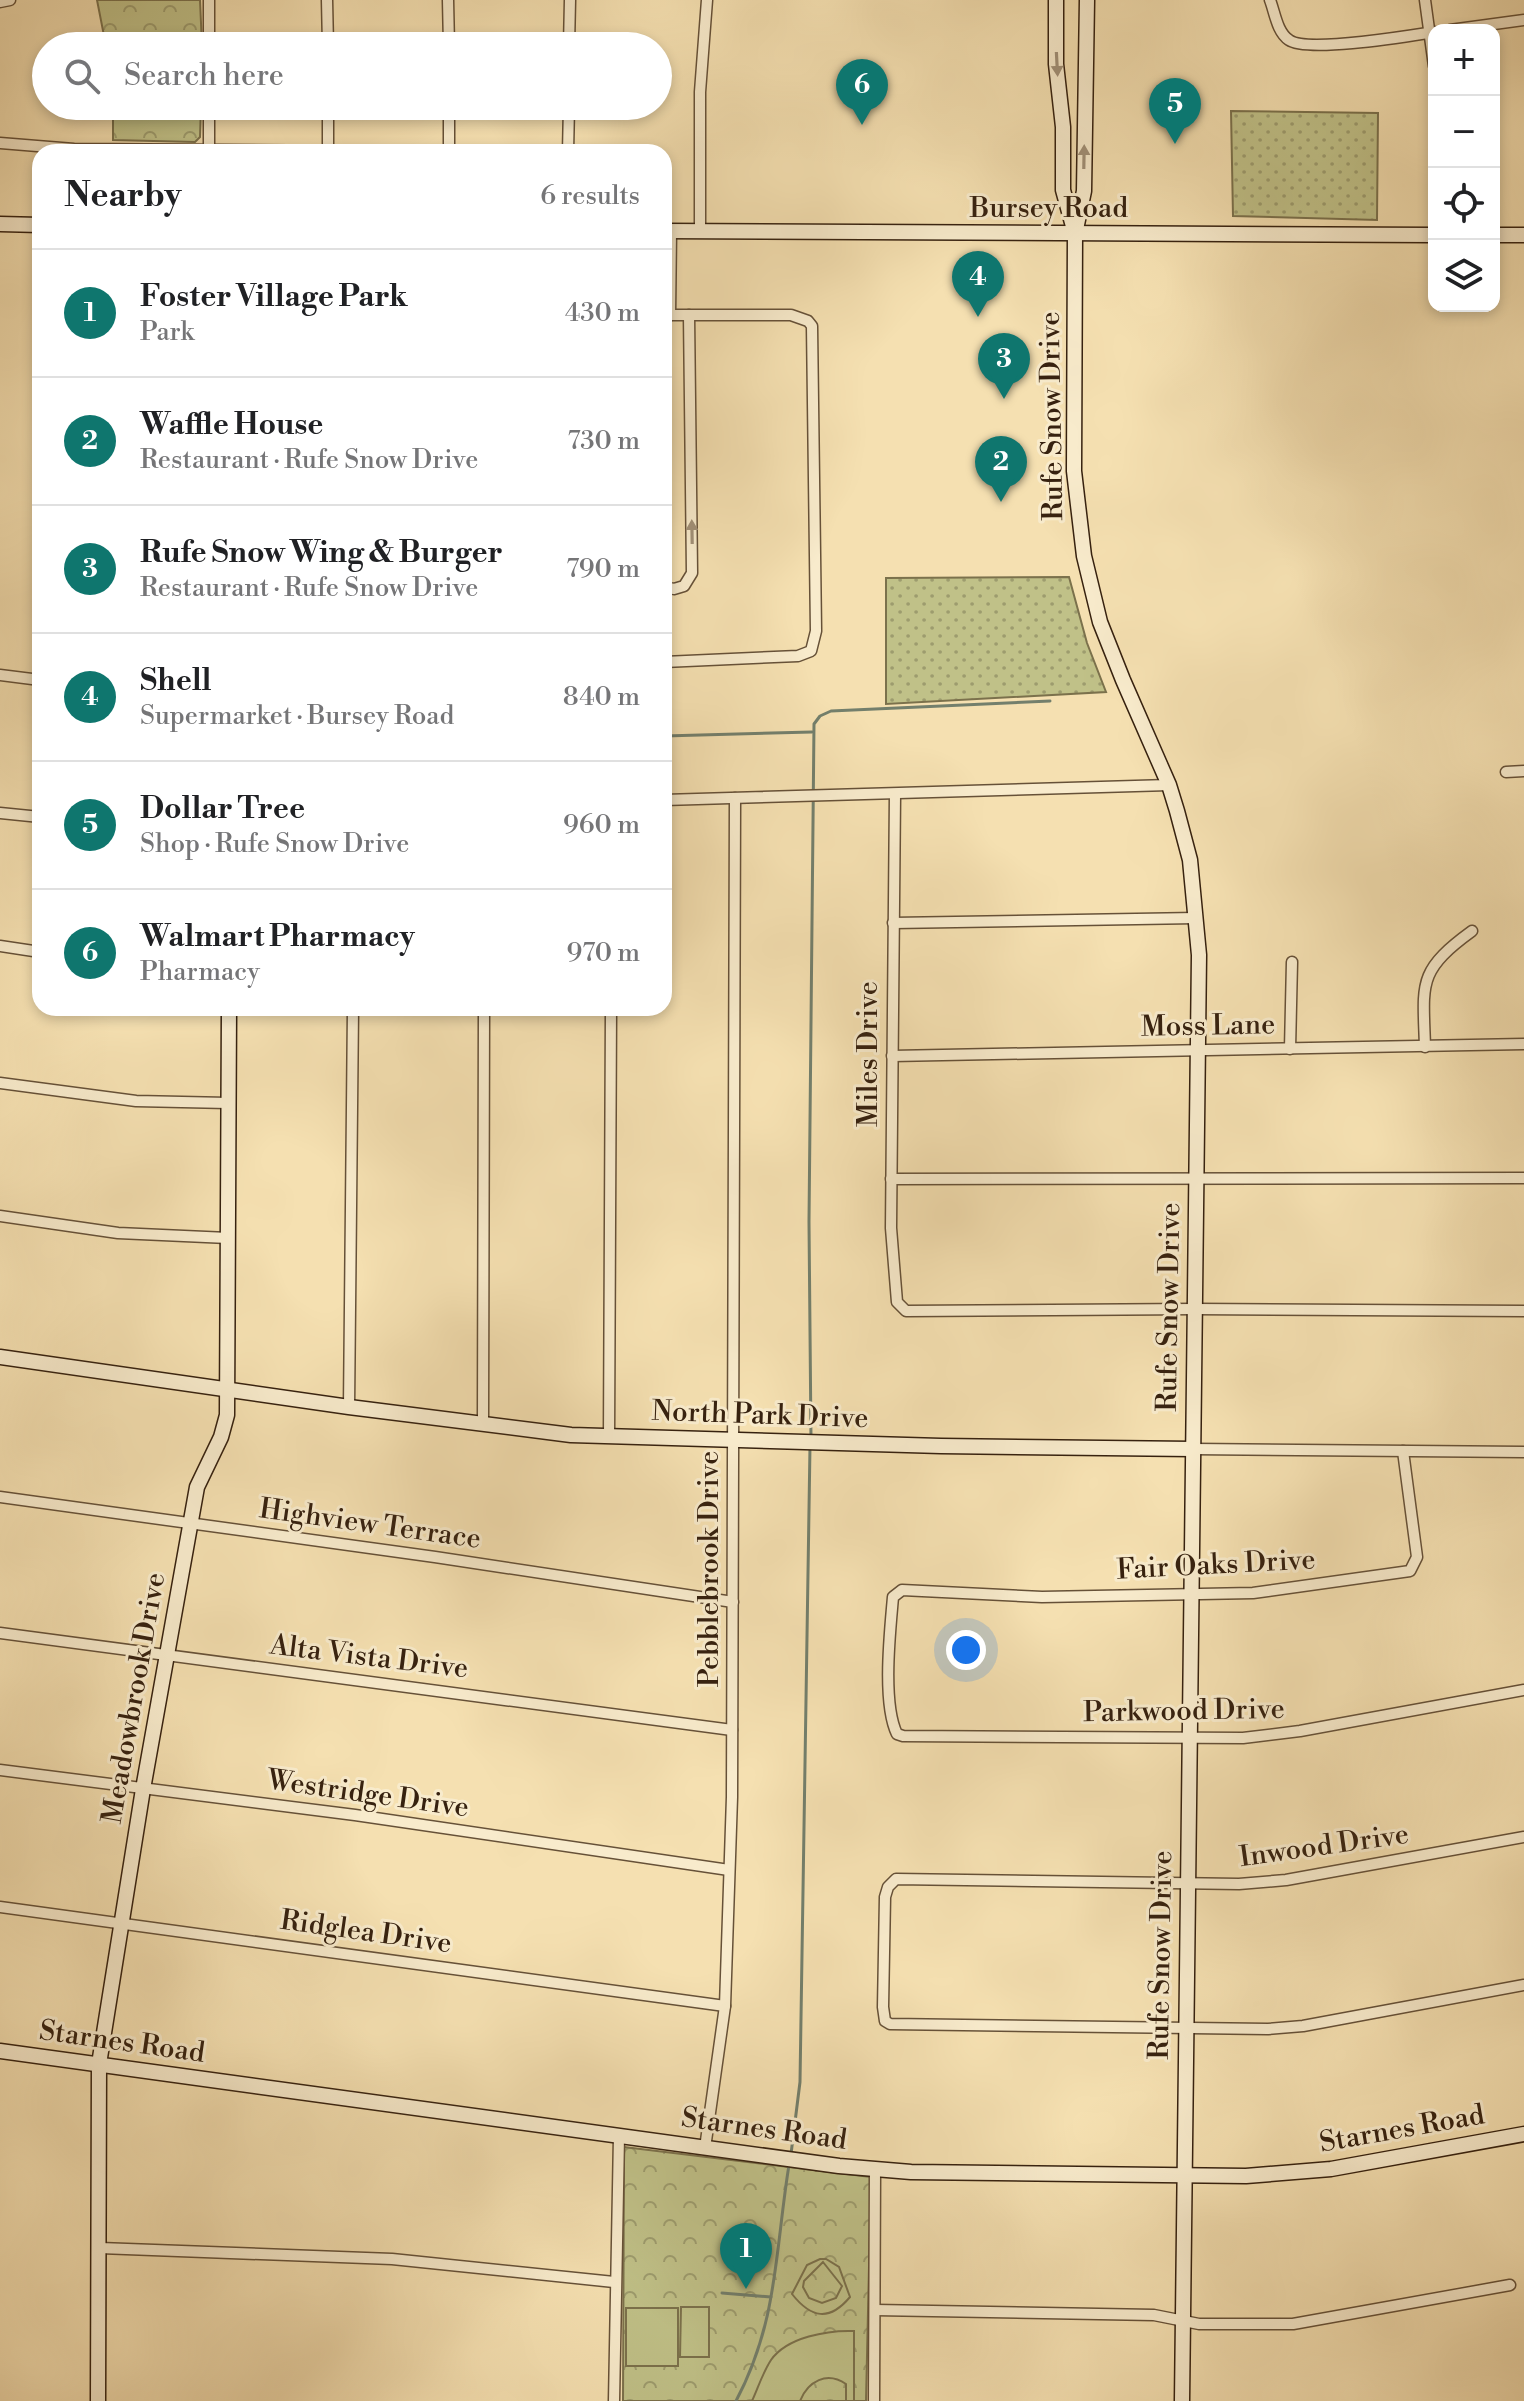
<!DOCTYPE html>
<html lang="en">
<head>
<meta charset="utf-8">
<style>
  body { margin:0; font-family:"Libre Bodoni",serif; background:#f6f6f6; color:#202124 }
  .controls { position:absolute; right:24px; top:24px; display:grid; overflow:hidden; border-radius:16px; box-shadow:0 4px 12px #0003 }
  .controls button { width:72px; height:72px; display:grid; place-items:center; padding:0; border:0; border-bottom:2px solid #e0e0e0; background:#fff; color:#202124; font:40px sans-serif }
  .you { position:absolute; left:966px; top:1650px; width:28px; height:28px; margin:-20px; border:6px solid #fff; border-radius:50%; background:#1a73e8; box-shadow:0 0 0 12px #1a73e833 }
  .badge { display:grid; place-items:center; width:52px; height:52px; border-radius:50%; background:#0f766e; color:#fff; font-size:26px; font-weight:700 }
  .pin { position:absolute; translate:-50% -66px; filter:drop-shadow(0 2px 4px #0008) }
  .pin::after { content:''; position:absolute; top:42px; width:28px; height:24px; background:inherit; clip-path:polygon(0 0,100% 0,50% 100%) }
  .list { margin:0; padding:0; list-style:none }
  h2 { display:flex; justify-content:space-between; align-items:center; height:104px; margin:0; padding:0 32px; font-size:34px }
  h2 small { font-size:26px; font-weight:400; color:#757577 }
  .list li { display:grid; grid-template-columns:52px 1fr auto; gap:24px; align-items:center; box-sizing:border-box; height:128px; padding:0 32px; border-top:2px solid #e0e0e0 }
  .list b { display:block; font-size:30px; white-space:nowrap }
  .list p { margin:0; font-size:26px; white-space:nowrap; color:#757577 }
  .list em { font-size:26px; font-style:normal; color:#757577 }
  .icon { flex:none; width:44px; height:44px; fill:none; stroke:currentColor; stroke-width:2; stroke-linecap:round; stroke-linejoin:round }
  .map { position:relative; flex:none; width:1524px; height:2401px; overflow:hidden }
  .search { position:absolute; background:#fff; box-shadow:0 4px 12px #0003; left:32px; top:32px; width:640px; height:88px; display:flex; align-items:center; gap:20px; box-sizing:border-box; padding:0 28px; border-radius:44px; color:#757577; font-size:30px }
  .panel { position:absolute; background:#fff; box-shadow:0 4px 12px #0003; left:32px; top:144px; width:640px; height:872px; border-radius:24px }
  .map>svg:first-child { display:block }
</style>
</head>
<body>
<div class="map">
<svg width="1524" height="2401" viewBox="0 0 1524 2401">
  <defs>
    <pattern id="grass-dots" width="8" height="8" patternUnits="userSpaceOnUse" patternTransform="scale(2)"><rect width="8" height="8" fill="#c0c188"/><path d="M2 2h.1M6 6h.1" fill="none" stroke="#9d9c6e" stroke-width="1.8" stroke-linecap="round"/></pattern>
    <pattern id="park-crowns" width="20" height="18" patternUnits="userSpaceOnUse" patternTransform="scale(2)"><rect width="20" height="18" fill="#c0c188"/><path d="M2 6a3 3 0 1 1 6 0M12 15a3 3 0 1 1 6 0" fill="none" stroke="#9d9c6e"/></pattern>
  </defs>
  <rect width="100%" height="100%" fill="#f5e0b1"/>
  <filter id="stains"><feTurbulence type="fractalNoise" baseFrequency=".0025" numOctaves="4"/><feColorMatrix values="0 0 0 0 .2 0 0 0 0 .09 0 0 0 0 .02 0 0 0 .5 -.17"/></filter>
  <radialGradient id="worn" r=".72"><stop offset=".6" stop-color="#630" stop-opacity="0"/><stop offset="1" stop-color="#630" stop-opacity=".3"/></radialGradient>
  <g fill="url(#grass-dots)" stroke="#7b714c" stroke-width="2">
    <polygon points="1231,111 1378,113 1377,220 1233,216"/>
    <polygon points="1069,577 1087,643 1106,692 886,704 886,578"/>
  </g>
  <g fill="url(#park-crowns)" stroke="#7b714c" stroke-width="2">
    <polygon points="97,0 200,0 202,46 106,46"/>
    <polygon points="113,106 201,106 200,137 195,142 113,140"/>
    <polygon points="624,2147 871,2177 866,2401 623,2401"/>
  </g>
  <g fill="#c0c188" stroke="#7b714c" stroke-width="2" fill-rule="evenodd">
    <path d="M820 2259H826L839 2267 850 2297C829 2322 811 2318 792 2294L807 2265ZM823 2262 842 2286 836 2298 822 2303 809 2298 803 2287 804 2281Z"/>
    <polygon points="681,2307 709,2307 709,2357 680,2357"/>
    <rect x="626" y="2308" width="52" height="58"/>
    <path d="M854 2331V2401H846V2384C827 2371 808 2381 800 2401H752C758 2388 763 2372 771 2360 787 2337 828 2330 854 2331Z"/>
  </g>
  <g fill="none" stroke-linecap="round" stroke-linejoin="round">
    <g stroke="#737f6c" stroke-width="3">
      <polyline points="664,736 812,732"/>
      <polyline points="811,1438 809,1222 814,724 820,716 831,711 1050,701"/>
      <polyline points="791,2154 800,2082 810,1446"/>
      <polyline points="722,2293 771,2297"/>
      <path d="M736 2401C778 2322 775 2251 789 2165"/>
    </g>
    <g stroke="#665138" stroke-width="13">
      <g id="street">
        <polyline points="327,0 328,46"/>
        <polyline points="448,0 449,46"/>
        <path d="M1270 0C1275 13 1277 32 1289 40 1307 53 1408 36 1434 32"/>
        <polyline points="1425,0 1434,66"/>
        <polyline points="0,2 10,0"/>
        <polyline points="1450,30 1524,20"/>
        <polyline points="209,46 209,0"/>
        <polyline points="569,46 570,0"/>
        <polyline points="209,106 209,148"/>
        <polyline points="328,106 328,149"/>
        <polyline points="0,143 74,149 494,152"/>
        <polyline points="449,151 449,106"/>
        <polyline points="568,152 569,106"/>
        <polyline points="700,231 700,92 707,0"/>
        <polyline points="664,315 791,315 808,321 812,326 816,631 811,651 798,656 664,662"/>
        <polyline points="670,315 671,231"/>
        <polyline points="664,587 674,589 684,586 692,573 689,315"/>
        <polyline points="0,675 40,680"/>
        <polyline points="1506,772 1524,771"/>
        <polyline points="895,794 891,1228 897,1302 906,1311 1195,1309 1524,1311"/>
        <polyline points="664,800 1169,785"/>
        <polyline points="0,813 40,817"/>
        <polyline points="893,923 1196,918"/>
        <polyline points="0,946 40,952"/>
        <path d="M1425 1047C1423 983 1417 971 1472 931"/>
        <polyline points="1290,1049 1292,962"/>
        <polyline points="892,1056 1524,1044"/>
        <polyline points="0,1083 136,1101 228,1103"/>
        <polyline points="891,1179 1524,1178"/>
        <polyline points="0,1216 118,1233 228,1238"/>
        <polyline points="349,1407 353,1008"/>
        <polyline points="483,1422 484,1008"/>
        <polyline points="609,1437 611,1008"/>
        <polyline points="1193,1449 1524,1452"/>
        <path d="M1403 1451 1417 1557 1410 1571 1253 1593 1042 1597 902 1590 893 1597C890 1632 882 1703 897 1734L903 1736 1243 1738 1300 1731 1524 1690"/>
        <polyline points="0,1497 435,1557 733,1602"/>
        <polyline points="0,1633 732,1730"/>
        <polyline points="0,1770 355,1815 729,1870"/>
        <polyline points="1524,1837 1286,1880 1239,1884 896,1879 888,1887 885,1897 883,2007 885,2021 890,2024 1268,2029 1303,2026 1524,1985"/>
        <polyline points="0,1907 725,2006"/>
        <polyline points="705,2148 725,2006 732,1797 735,798"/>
        <polyline points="100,2248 392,2259 614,2282"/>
        <polyline points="875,2310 1154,2315 1199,2324 1293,2324 1510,2285"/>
        <polyline points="614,2401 619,2136"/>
        <polyline points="874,2401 875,2169"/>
      </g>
    </g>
    <g stroke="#36210f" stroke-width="17">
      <g id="secondary">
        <polyline points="1056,0 1056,64 1063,127 1063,190 1074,230"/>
        <polyline points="1087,0 1084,191 1075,234 1074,471 1084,556 1100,622 1123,680 1169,785 1177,811 1190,860 1199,955 1182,2401"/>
        <polyline points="0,224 40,225"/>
        <polyline points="664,231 1434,235"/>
        <polyline points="1494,235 1524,235"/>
        <polyline points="0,1357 349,1407 571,1435 941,1446 1193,1449"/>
        <polyline points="0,2051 839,2166 911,2172 1246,2176 1331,2169 1524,2134"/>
        <polyline points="98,2401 99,2064 143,1789 197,1487 221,1437 227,1415 229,1008"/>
      </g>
    </g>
    <use href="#street" stroke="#f8ebcc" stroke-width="10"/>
    <use href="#secondary" stroke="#f8ebcc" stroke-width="14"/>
  </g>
  <defs><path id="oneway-solid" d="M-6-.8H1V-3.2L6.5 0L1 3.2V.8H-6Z" transform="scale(2)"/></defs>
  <g fill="#a19077">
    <use href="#oneway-solid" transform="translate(1057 64) rotate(87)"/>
    <use href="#oneway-solid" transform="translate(1084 157) rotate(-89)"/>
    <use href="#oneway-solid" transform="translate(692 532) rotate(-91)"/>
  </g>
  <g text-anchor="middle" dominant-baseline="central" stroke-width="6" stroke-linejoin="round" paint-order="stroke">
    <g font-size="28" fill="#36210f" stroke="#f8ebcc">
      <text x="1049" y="208">Bursey Road</text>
      <text transform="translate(1052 416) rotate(-91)">Rufe Snow Drive</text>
      <text transform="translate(1208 1026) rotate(-1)">Moss Lane</text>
      <text transform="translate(868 1054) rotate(-90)">Miles Drive</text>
      <text transform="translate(1169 1307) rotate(-89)">Rufe Snow Drive</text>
      <text transform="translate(760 1415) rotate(2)">North Park Drive</text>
      <text transform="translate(370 1524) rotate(8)">Highview Terrace</text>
      <text transform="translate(1216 1565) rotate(-3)">Fair Oaks Drive</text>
      <text transform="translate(709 1569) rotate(-90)">Pebblebrook Drive</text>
      <text transform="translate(369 1657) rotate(7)">Alta Vista Drive</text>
      <text transform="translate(134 1698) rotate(-80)">Meadowbrook Drive</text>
      <text transform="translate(1184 1711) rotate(-1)">Parkwood Drive</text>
      <text transform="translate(368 1794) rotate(8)">Westridge Drive</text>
      <text transform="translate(1324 1846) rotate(-8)">Inwood Drive</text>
      <text transform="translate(366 1932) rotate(8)">Ridglea Drive</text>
      <text transform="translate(1161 1955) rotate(-89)">Rufe Snow Drive</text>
      <text transform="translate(122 2042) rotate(8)">Starnes Road</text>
      <text transform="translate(764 2129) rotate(8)">Starnes Road</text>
      <text transform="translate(1402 2129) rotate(-10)">Starnes Road</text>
    </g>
  </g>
  <rect width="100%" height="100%" filter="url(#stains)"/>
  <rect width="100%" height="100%" fill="url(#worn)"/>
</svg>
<div class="controls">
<button>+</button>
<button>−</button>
<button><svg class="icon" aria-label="locate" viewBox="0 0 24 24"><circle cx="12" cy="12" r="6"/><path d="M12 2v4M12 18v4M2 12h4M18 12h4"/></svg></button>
<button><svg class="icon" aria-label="layers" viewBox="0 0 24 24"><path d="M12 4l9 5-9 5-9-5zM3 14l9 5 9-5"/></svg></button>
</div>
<div class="you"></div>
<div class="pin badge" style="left:746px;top:2289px">1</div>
<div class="pin badge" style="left:1001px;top:502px">2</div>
<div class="pin badge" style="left:1004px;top:399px">3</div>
<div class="pin badge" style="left:978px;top:317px">4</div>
<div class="pin badge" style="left:1175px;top:144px">5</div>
<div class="pin badge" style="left:862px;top:125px">6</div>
<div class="search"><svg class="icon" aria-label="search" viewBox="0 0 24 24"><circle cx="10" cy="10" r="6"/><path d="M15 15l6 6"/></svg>Search here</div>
<section class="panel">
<h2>Nearby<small>6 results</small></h2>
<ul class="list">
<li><span class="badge">1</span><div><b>Foster Village Park</b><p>Park</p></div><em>430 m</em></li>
<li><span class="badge">2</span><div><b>Waffle House</b><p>Restaurant · Rufe Snow Drive</p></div><em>730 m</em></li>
<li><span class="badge">3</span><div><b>Rufe Snow Wing &amp; Burger</b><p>Restaurant · Rufe Snow Drive</p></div><em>790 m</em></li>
<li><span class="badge">4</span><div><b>Shell</b><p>Supermarket · Bursey Road</p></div><em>840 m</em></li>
<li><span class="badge">5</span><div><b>Dollar Tree</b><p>Shop · Rufe Snow Drive</p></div><em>960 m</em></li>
<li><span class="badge">6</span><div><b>Walmart Pharmacy</b><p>Pharmacy</p></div><em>970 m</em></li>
</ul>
</section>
</div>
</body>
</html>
